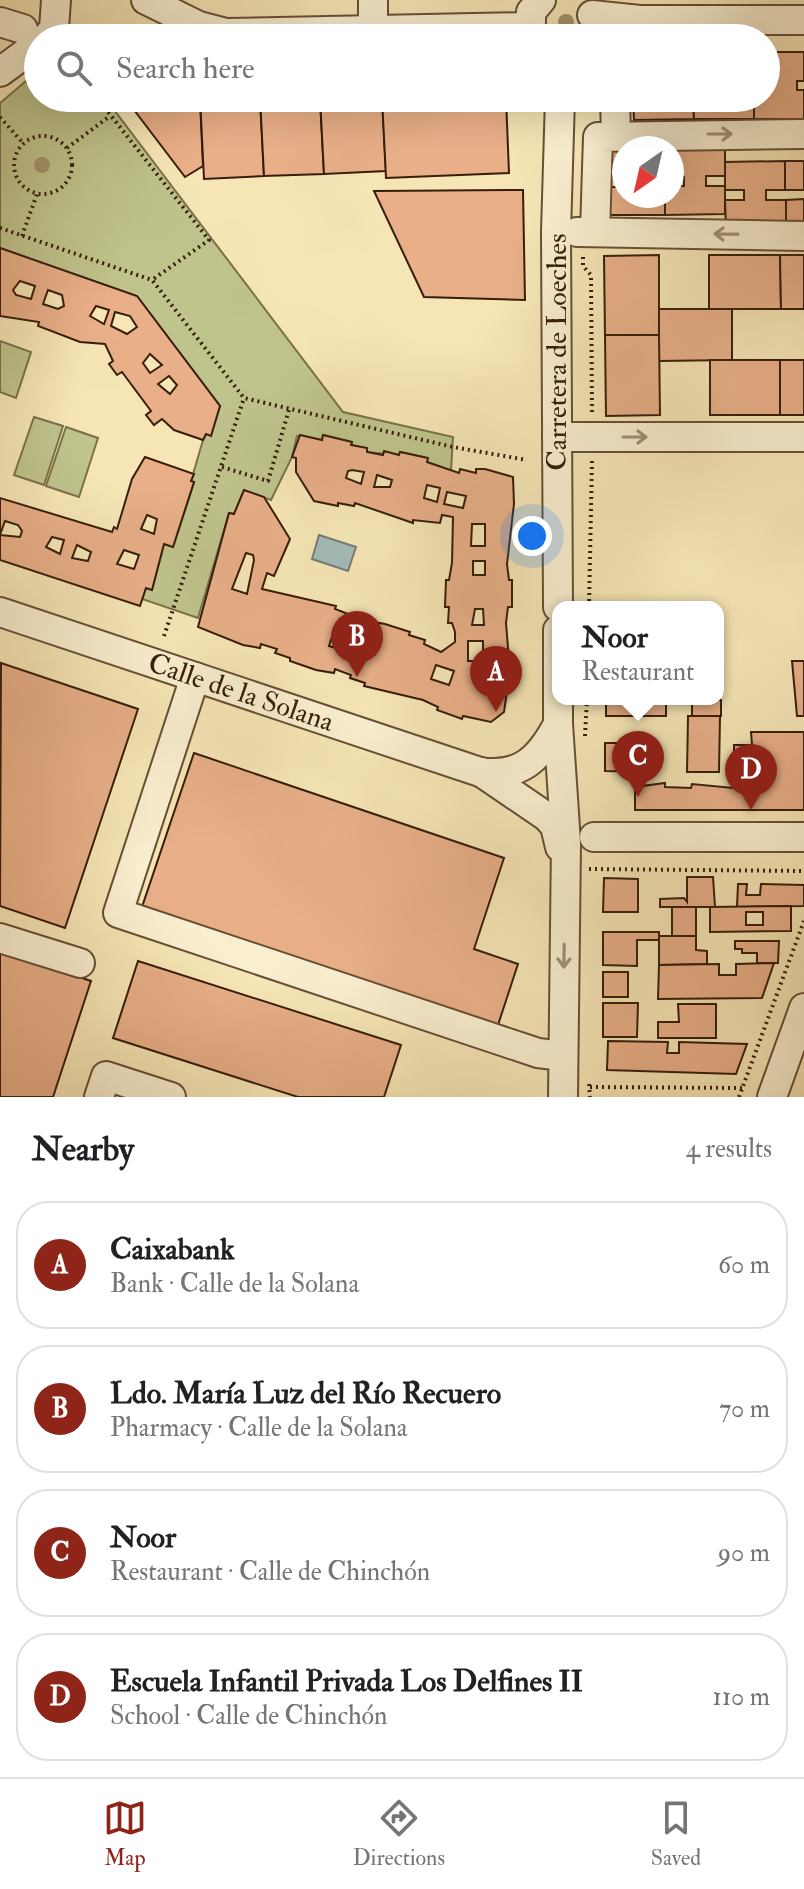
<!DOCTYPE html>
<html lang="en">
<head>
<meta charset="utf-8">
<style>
  body { margin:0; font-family:"IM FELL Double Pica",serif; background:#f6f6f6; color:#202124 }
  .compass { position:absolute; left:612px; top:136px; width:72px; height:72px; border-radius:50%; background:#fff; box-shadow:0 8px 32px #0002; rotate:214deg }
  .you { position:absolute; left:532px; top:536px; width:28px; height:28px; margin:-20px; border:6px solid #fff; border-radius:50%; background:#1a73e8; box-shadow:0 0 0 12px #1a73e833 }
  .badge { display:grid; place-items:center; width:52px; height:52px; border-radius:50%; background:#8f2418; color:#fff; font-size:26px; font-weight:700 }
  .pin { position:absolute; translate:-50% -66px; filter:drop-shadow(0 2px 4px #0008) }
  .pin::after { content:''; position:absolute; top:42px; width:28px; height:24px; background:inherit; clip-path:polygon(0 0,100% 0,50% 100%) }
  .popup { position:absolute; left:552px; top:601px; width:172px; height:104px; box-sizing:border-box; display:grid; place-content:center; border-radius:16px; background:#fff; filter:drop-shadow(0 2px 6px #0005); font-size:26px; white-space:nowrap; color:#757577 }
  .popup b { font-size:30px; color:#202124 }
  .popup::after { content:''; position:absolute; left:50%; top:100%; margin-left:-16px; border:16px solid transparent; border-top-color:#fff }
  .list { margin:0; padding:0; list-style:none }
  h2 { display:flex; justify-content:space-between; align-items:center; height:104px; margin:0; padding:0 32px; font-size:34px }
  h2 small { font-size:26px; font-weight:400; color:#757577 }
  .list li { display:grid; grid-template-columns:52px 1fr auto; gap:24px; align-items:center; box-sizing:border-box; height:128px; margin:0 16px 16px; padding:0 16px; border:2px solid #e0e0e0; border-radius:32px }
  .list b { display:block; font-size:30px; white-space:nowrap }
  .list p { margin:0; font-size:26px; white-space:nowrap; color:#757577 }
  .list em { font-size:26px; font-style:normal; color:#757577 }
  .icon { flex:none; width:44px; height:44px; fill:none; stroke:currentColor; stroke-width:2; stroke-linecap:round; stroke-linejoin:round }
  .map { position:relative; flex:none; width:804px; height:1097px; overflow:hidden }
  .search { position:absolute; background:#fff; box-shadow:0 8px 32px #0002; left:24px; right:24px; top:24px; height:88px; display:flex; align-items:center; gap:20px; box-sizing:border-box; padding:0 28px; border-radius:44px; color:#757577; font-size:30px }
  .sheet { height:680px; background:#fff }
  nav { display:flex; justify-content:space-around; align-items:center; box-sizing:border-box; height:112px; border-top:2px solid #e0e0e0; background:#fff; font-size:22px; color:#757577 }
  nav a { display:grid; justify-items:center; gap:4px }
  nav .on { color:#8f2418 }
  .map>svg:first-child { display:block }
</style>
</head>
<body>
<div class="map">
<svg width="804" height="1097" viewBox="0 0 804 1097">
  <rect width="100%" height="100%" fill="#f6e6b6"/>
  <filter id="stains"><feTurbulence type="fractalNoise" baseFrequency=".0025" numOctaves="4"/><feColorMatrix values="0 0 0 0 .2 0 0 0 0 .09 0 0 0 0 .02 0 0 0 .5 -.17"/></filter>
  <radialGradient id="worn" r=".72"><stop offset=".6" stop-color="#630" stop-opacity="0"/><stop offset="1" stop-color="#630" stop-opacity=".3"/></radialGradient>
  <g fill="#bfc48c" stroke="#7b704b" stroke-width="2">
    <polygon points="38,71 38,98 105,98 343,412 453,437 451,471 427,462 427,458 401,452 399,455 367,452 367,448 351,445 352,442 323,435 322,440 297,436 292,457 271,500 244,490 234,514 229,513 198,618 142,599 146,588 152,590 164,544 173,547 194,483 191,481 203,440 206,434 211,435 220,406 137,296 0,248 0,103"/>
    <polygon points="0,341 31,352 16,398 0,392"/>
    <polygon points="34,417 63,426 44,485 14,475"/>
    <polygon points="66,427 98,438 79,497 46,486"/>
  </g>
  <polygon fill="#a3bcba" stroke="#787c74" stroke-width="2" points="319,535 356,547 348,571 312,559"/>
  <g fill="#e8af88" stroke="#371d0a" stroke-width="2" fill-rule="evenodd">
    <polygon points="766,52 804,52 804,81 797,81 797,90 804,90 804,119 754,119 754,98 766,98 766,90 771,90 771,81 766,81"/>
    <polygon points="125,98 200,98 203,166 185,177"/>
    <polygon points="200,98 260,98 264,176 204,179"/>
    <polygon points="260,98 320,98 324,174 264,176"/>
    <polygon points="320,98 382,98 386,171 324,174"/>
    <polygon points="382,98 506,98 509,173 386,178"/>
    <polygon points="633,98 693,98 694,119 634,120"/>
    <polygon points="693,98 754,98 754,119 694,119"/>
    <polygon points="725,148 725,176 706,176 706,186 725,186 725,214 665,215 665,196 672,196 672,186 684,186 684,177 672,177 672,149"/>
    <polygon points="624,149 624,196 665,196 665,215 605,215 604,187 623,187 623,178 604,178 604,150"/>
    <polygon points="785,161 785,190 766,190 766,200 786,200 786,227 726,228 725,200 744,200 744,190 725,190 725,162"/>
    <rect x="785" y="161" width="19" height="29"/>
    <polygon points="523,190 525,300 424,297 374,191"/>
    <polygon points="804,199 804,227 786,227 786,200"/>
    <path d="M0 248 137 296 220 406 211 436 206 434 203 440 174 430 162 419 154 425 146 415 151 411 122 372 117 375 109 364 113 361 105 344 80 342 38 326 39 322 0 316ZM20 281 35 286 31 299 16 295 13 290ZM48 290 62 295 64 306 58 309 43 304ZM96 306 109 310 104 324 90 316ZM115 312 130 316 137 327 127 334 111 326ZM150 354 162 365 150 373 143 363ZM169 376 177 385 170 394 158 384Z"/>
    <polygon points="659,255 659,335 605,335 604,256"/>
    <polygon points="709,255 780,255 781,309 709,309"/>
    <polygon points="780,255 804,255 804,309 781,309"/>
    <polygon points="659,309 732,309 732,360 659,361"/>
    <polygon points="605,335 659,335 660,415 606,416"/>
    <rect x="710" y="360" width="70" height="55"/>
    <rect x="780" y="360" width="24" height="55"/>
    <path d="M300 435 322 440 323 435 352 442 351 445 367 448V452L383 455 384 451 399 455 400 452 428 458 427 462 459 473 460 469 476 473V469H485L513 477 514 504 507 564 509 580H512V607H508L506 623 511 684H508L504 712 491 722 463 716 462 719 437 710 438 707 423 700 364 686 365 683 350 678 351 675 335 669 334 673 316 670 290 661V658L275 653 277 649 261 644 260 648 243 645 198 627 229 513 234 514 244 490 264 497 290 539 274 576 267 573 262 589 336 606 335 609 351 615 350 619 367 625 368 621 385 624 410 632 409 635 425 640 424 644 441 652 455 642V632L452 623H448L449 607H445L446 580H449L452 563 453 517 442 515 440 523 413 520V523L355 503 354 506 338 503V506L314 501 296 472V458L292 457ZM352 470 364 472 361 484 346 478 348 471ZM377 475 392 480 390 487H374ZM427 485 440 488 437 502 424 498ZM447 492 466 496 463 508 444 504ZM472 524H485V546H471ZM246 553 253 555 254 560 247 594 232 589ZM473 561H485V575H473ZM475 609H483L484 625H472ZM333 634 347 639 343 650 329 646ZM468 641H483V661H468ZM436 665 454 671 449 685 431 679Z"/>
    <path d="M145 457 194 474 191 481 194 482 173 547 164 544 152 590 146 588 140 606 0 560V498L112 532 114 527 117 529 132 479ZM147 515 157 519 154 534 141 529ZM5 521 18 525 22 531 20 537 0 535ZM52 537 64 540 60 554 46 547ZM77 545 91 552 88 561 72 558ZM124 550 139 555 134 569 117 564Z"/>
    <rect x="607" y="604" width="57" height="3"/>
    <polygon points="792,661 804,661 804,716 797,716"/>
    <polygon points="1,663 138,709 65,928 0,906"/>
    <rect x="606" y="699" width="60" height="17"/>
    <rect x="692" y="700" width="29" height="16"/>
    <polygon points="688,716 720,716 719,772 687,772"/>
    <polygon points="751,732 804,732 804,810 635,810 635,787 665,783 665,787 691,788 692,784 733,788 733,782 738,782 739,772 734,772 734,745 752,745"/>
    <polygon points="605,743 647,743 648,772 605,771"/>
    <polygon points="194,753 504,858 474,949 518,964 497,1028 142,907"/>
    <polygon points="687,877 713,877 715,907 660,907 660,899 684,898 687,902"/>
    <polygon points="604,878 638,879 638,912 603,912"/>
    <polygon points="738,884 747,884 746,895 760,895 761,884 804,885 804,906 737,907"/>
    <path d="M791 906V931L710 932V907ZM746 912H763V925H746Z"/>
    <rect x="672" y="907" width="24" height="29"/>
    <polygon points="603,932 659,932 659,940 637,940 637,966 603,965"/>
    <polygon points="659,936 696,936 696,950 707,951 707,964 659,965"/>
    <polygon points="735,941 779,941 778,963 757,963 757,953 742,953 742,949 735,949"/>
    <polygon points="0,951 91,981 53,1097 0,1097"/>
    <polygon points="138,961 401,1045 384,1097 298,1097 113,1038"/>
    <polygon points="774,963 762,998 658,999 659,965 719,964 719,975 736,975 736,964"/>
    <rect x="603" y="972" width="25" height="25"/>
    <polygon points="603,1003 638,1003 637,1037 603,1037"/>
    <polygon points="678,1004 716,1004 716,1038 658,1038 658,1022 679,1022"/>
    <polygon points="608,1041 668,1042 667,1053 679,1053 679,1042 747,1044 736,1074 607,1070"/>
  </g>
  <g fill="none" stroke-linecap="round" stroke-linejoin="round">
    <g stroke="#674f35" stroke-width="32">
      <g id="minor">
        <polyline points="146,0 199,26 226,33 528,27"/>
        <polyline points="373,0 373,33"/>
        <polyline points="592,15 640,20 804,20"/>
        <polyline points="0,22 23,29"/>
        <polyline points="46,38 54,29 56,0"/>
        <polyline points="531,38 531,12 541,0"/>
        <polyline points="0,72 38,44"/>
        <polyline points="615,98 616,135"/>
        <polyline points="577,232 804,236"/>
        <polyline points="595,232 598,137 804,134"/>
        <polyline points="557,437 804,437"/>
        <polyline points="558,607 556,232 560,98"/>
        <path id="s1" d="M0 612 480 772C521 778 540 758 558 724"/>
        <polyline points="558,630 558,724 566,843 563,1097"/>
        <polyline points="195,677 118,913 538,1053 563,1056"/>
        <polyline points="481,772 547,817 555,826 560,847"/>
        <polyline points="594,837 804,837"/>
        <polyline points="0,938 80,963"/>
        <polyline points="99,1097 106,1076 171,1097"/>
        <polyline points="772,1097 804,1008"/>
      </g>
    </g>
    <g stroke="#371d0a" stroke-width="4" stroke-dasharray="2 4" stroke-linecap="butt">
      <polyline points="97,98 209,240 152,280"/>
      <polyline points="0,117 23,143"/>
      <circle cx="43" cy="165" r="29"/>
      <polyline points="67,148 110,116"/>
      <polyline points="0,228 152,280 244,398 453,447 527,460"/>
      <polyline points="22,236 37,194"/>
      <polyline points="583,257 583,266 591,275 592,413"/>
      <polyline points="222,467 268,481 289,410"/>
      <polyline points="589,607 592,461"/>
      <polyline points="164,636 244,398"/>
      <polyline points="585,736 587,699"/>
      <polyline points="589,869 804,871"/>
      <polyline points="589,1084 590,1097"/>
      <polyline points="590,1087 742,1088"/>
      <polyline points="739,1097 804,921"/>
    </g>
    <use href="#minor" stroke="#f9efd0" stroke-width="28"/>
  </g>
  <g fill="#a4936d">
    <circle cx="566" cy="22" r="8"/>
    <circle cx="42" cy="165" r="8"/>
  </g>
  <defs><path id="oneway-shaft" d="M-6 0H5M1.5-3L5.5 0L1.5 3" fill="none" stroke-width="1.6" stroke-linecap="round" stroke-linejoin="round" transform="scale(2)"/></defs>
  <g stroke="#a29077">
    <use href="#oneway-shaft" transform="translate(720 134)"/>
    <use href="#oneway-shaft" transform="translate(726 234) rotate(-179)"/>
    <use href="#oneway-shaft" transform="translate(635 437)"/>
    <use href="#oneway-shaft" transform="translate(564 956) rotate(91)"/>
  </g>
  <g text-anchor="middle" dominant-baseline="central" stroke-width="6" stroke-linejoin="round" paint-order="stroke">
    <g font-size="28" fill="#371d0a" stroke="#f9efd0">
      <text transform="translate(557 352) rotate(-90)">Carretera de Loeches</text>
      <text stroke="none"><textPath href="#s1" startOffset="254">Calle de la Solana</textPath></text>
    </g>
  </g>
  <rect width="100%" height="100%" filter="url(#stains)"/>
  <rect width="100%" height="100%" fill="url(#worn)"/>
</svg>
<svg class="compass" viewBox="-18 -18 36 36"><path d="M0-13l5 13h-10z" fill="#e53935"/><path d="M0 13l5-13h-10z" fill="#757577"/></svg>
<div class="you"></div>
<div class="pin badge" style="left:496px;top:712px">A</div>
<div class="pin badge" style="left:357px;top:677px">B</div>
<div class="pin badge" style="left:638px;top:797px">C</div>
<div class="popup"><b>Noor</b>Restaurant</div>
<div class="pin badge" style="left:751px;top:810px">D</div>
<div class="search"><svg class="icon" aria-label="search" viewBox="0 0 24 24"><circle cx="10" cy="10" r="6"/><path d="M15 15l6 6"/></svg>Search here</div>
</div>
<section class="sheet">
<h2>Nearby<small>4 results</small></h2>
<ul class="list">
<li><span class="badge">A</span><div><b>Caixabank</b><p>Bank · Calle de la Solana</p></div><em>60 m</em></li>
<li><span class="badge">B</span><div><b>Ldo. María Luz del Río Recuero</b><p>Pharmacy · Calle de la Solana</p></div><em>70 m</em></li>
<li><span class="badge">C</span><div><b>Noor</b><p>Restaurant · Calle de Chinchón</p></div><em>90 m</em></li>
<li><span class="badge">D</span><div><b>Escuela Infantil Privada Los Delfines II</b><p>School · Calle de Chinchón</p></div><em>110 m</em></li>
</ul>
</section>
<nav>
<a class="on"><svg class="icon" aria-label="map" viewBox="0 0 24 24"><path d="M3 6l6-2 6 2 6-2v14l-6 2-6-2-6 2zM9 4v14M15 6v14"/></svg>Map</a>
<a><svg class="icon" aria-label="directions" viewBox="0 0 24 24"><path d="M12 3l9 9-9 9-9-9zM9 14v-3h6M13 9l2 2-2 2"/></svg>Directions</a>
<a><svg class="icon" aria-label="saved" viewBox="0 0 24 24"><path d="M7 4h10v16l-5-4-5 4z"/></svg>Saved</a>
</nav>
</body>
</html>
